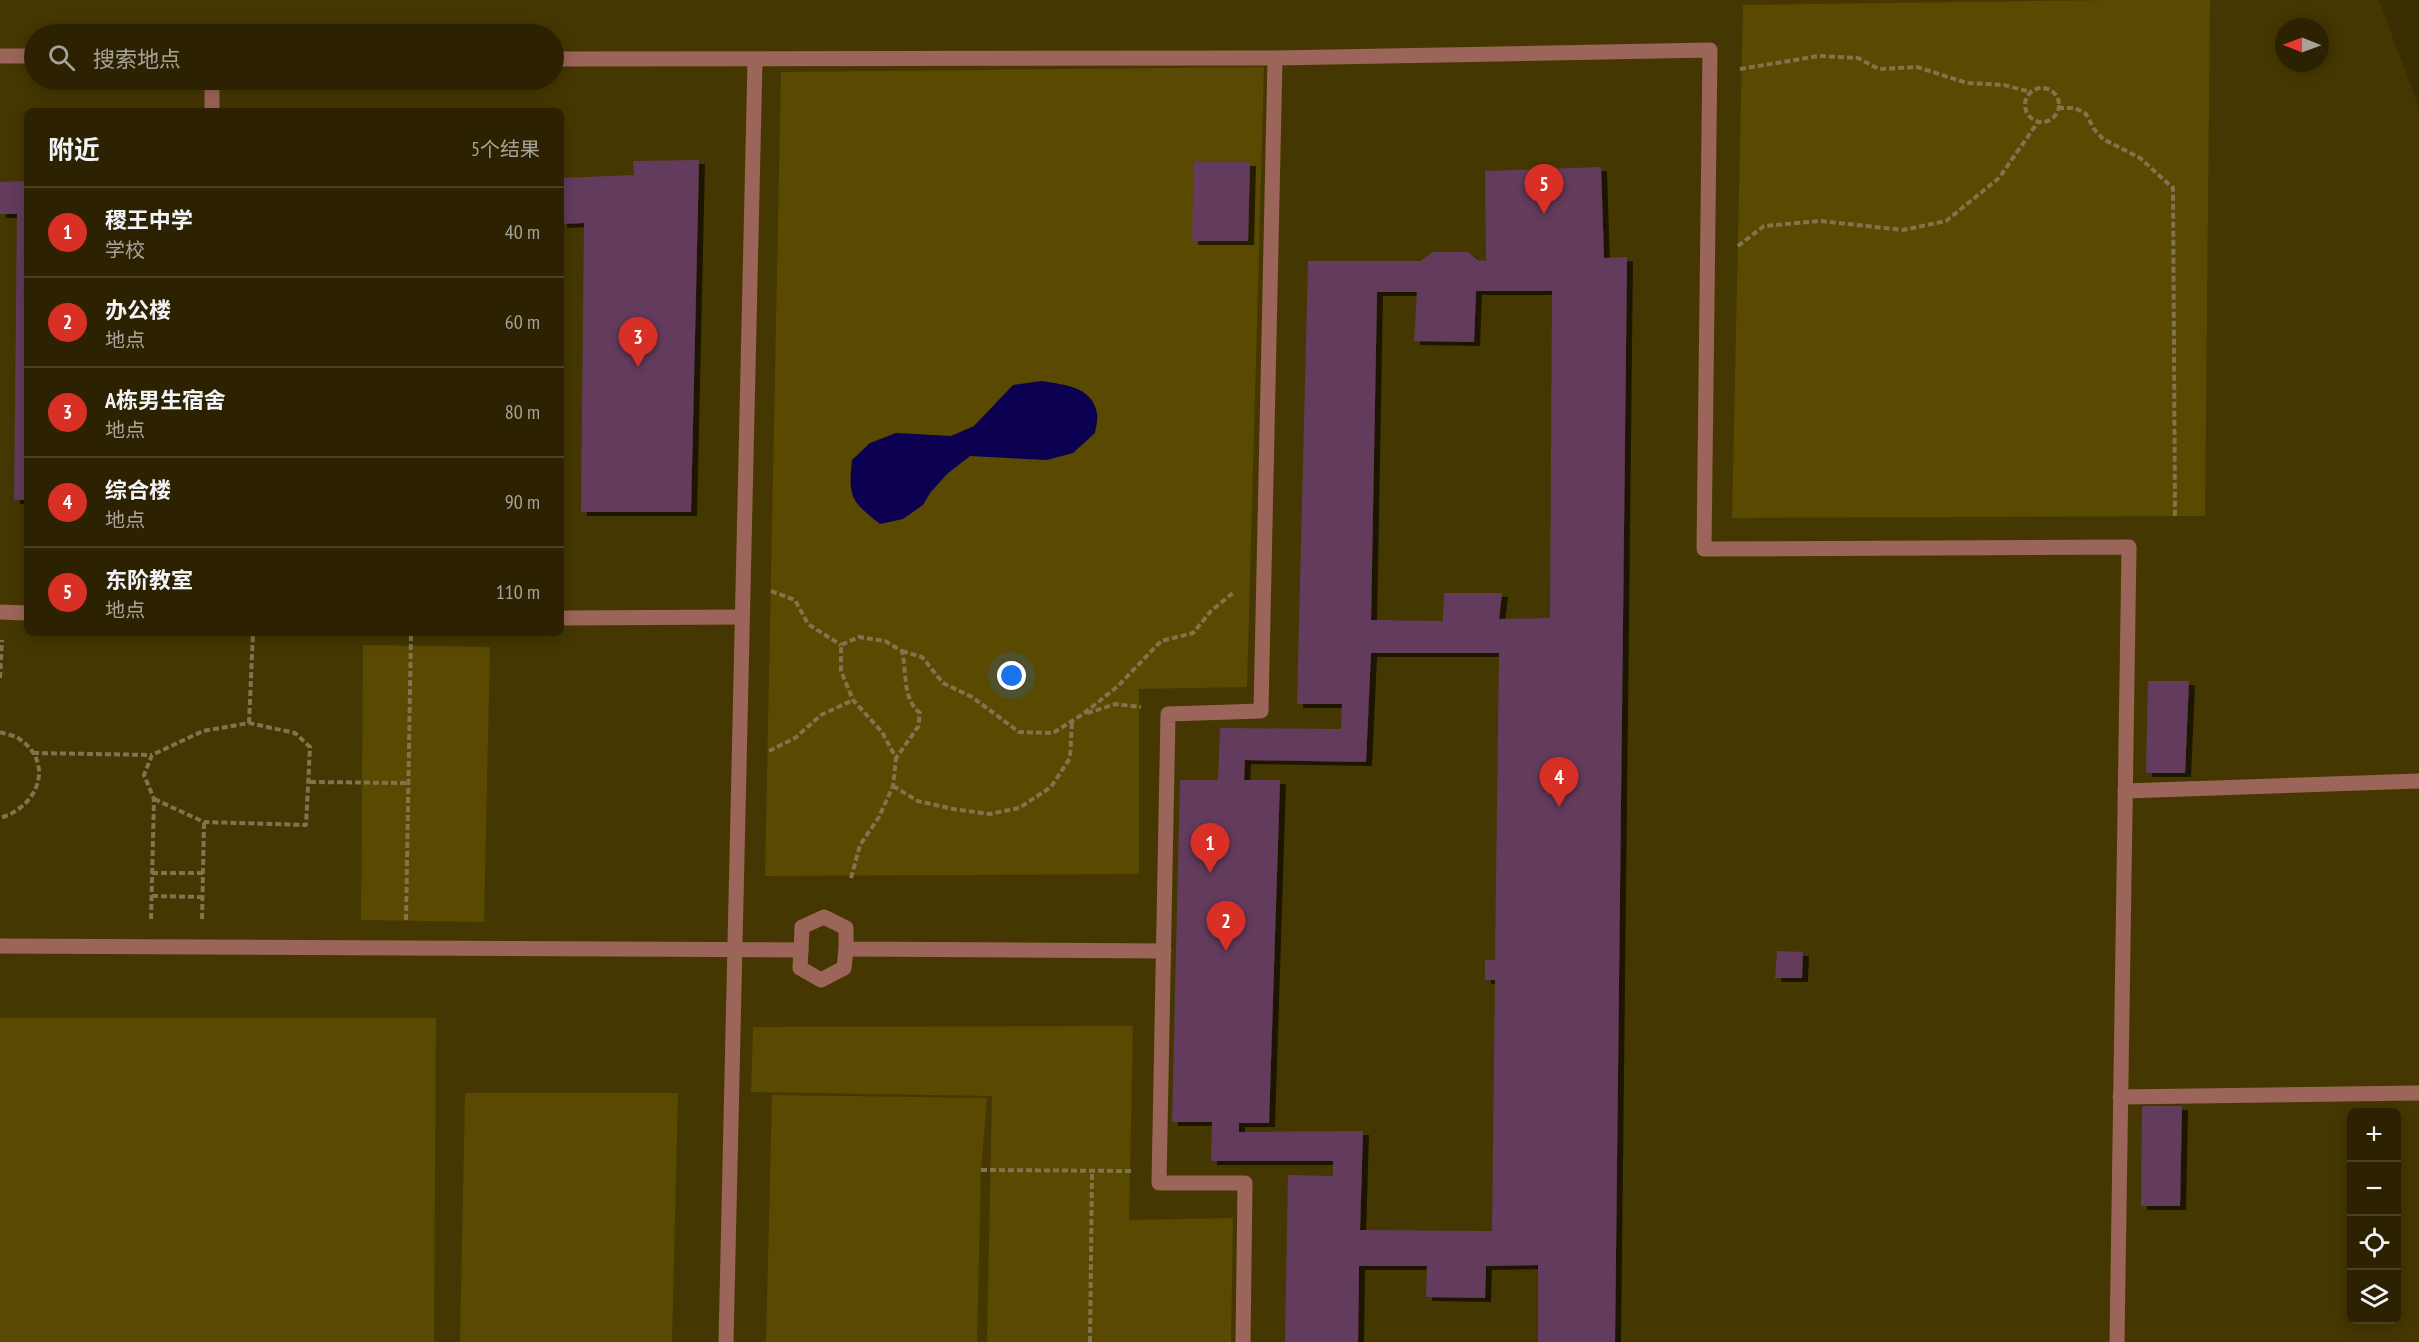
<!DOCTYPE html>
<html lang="zh">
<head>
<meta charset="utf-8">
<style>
  body { margin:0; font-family:"PT Sans Narrow","Noto Sans SC",sans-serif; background:#382f11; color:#f1f3f6 }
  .controls { position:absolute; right:18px; bottom:18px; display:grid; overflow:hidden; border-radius:9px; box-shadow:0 3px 15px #0003 }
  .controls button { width:54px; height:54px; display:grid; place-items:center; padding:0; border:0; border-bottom:2px solid #483f24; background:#2c2202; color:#f1f3f6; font:30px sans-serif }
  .compass { position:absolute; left:2275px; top:18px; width:54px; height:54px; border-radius:50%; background:#2c2202; box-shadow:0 3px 15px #0003; rotate:271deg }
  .you { position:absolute; left:1012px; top:676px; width:21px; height:21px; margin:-15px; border:4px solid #fff; border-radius:50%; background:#1a73e8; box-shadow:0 0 0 9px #1a73e833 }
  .badge { display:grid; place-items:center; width:39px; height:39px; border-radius:50%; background:#d93025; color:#fff; font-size:20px; font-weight:700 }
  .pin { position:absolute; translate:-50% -50px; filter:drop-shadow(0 2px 3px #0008) }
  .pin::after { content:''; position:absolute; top:32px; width:21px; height:18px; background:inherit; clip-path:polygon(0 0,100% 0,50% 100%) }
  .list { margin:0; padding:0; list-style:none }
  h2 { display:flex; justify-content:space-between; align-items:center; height:78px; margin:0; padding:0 24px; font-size:26px }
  h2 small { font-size:20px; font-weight:400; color:#a6a499 }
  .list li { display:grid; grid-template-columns:39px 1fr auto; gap:18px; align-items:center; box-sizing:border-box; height:90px; padding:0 24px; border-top:2px solid #483f24 }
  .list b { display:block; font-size:22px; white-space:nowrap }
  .list p { margin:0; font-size:20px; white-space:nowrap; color:#a6a499 }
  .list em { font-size:20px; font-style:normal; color:#a6a499 }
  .icon { flex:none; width:33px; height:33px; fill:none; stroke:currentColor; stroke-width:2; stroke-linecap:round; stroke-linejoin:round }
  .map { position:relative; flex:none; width:2419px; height:1342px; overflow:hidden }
  .search { position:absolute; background:#2c2202; box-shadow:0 3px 15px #0003; left:24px; top:24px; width:540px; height:66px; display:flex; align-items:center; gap:15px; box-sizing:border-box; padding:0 21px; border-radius:33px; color:#a6a499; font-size:22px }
  .panel { position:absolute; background:#2c2202; box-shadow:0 3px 15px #0003; left:24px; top:108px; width:540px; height:528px; border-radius:9px }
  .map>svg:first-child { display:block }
</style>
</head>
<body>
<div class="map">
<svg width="2419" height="1342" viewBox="0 0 2419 1342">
  <defs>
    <filter id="shadow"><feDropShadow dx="6" dy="4" stdDeviation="0" flood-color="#0009"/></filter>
  </defs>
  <rect width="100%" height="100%" fill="#3a2e02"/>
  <path fill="#453701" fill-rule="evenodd" d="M0 0H2379L2419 108V1342H0ZM2284 27H2320V63H2284ZM34 34H554V80H34ZM27 111H561V633H27ZM2352 1112H2396V1320H2352Z"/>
  <g fill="#5a4900">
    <polygon points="2114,0 2210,0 2205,516 1732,518 1743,5"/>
    <polygon points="1264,67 1247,687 1139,689 1139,874 765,876 781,72"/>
    <polygon points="363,645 490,647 484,922 361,920"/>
    <polygon points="0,1018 436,1018 434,1342 0,1342"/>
    <polygon points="1133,1026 1129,1220 1233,1218 1231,1342 987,1342 992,1096 751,1092 753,1027"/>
    <polygon points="465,1093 678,1093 672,1342 460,1342"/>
    <polygon points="772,1095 987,1098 981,1170 977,1342 766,1342"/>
  </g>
  <path fill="#0c0050" d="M1042 381C1064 385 1092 386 1097 413 1098 419 1096 427 1095 433L1073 453 1047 460 970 456 947 474 930 493 923 505 903 519 880 524C851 501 848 498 852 460L870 443 896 433 951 436 974 426 1013 385Z"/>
  <g fill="#643b5d" fill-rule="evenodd" filter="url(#shadow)">
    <polygon points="699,160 691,512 581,512 584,223 561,224 561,178 634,175 633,161"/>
    <polygon points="1194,162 1250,162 1248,241 1192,241"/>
    <path d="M1601 167 1604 258 1627 257 1615 1342H1538V1265L1486 1266 1485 1298 1426 1297 1427 1266H1359L1358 1342H1285L1288 1175 1333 1176V1161H1211L1212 1122H1172L1180 780H1218L1220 728 1341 729 1342 704H1297L1308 261H1420L1433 252H1468L1478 260 1486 261 1485 171ZM1476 291H1552L1550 618 1499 619 1502 593H1444L1443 621 1371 620 1377 292H1417L1414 341 1474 342ZM1371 653H1499L1495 960H1485V980H1495L1492 1231 1360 1230 1363 1131 1239 1132V1123H1269L1280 780H1244L1245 760 1366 762Z"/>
    <polygon points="27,181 27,500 14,500 17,214 0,214 0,182"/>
    <polygon points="2148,681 2189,681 2185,773 2146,773"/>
    <polygon points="1777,951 1803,952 1802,978 1775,978"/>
    <polygon points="2142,1106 2182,1106 2180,1206 2141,1206"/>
  </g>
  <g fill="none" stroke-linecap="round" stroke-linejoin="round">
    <g stroke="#7f744e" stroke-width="4" stroke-dasharray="6 3" stroke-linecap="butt">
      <polyline points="1740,69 1819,56 1858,58 1879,69 1917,67 1967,83 2004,85 2031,92"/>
      <circle cx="2042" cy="105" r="17"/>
      <polyline points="2058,108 2075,108 2086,114 2094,129 2103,139 2140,158 2173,188 2175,517"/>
      <polyline points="1738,246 1764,226 1821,221 1903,230 1946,221 1999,178 2038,122"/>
      <polyline points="771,591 795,600 808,624 841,645"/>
      <polyline points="902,651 922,657 943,683 972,697 1019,732 1053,733 1083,714 1117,687 1161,641 1193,633 1211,611 1234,592"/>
      <polyline points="0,678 2,640"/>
      <polyline points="1087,713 1116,704 1141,707"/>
      <polyline points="249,723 253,633"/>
      <path d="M0 732C5 734 13 735 18 738 56 763 38 807 0 818"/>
      <polyline points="769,751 795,738 821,715 853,700"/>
      <polyline points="33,753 152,755"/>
      <polyline points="310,782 409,783"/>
      <polyline points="893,786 918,801 953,809 990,814 1019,808 1051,787 1070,758 1072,721"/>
      <polyline points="152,873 203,873"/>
      <path d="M851 878 860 845 879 817 893 786 896 758 882 732 853 700 841 671V645L859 637 885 641 902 651C907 672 902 699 920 713L918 727 896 758"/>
      <polyline points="152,896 202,897"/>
      <polyline points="151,919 154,799 144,775 152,755 203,731 249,723 295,733 310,747 306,825 204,822 154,799"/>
      <polyline points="202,919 204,822"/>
      <polyline points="406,920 411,633"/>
      <polyline points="981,1170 1132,1171"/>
      <polyline points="1090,1342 1092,1172"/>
    </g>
    <g stroke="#9c6559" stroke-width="15">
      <polyline points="0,56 34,56"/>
      <polyline points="554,59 1275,58 1710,50 1704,549 2129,547 2117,1342"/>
      <polyline points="212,111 212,80"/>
      <polyline points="0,612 27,613"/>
      <polyline points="561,618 742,617"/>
      <polyline points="2125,791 2419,781"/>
      <polyline points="0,946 801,950 802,927 824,917 846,928 846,949 1164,951"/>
      <polyline points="801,950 800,968 821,980 844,968 846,949"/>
      <polyline points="2120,1097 2419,1093"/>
      <polyline points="726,1342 755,60"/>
      <polyline points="1243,1342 1245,1183 1159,1183 1168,714 1261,711 1275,58"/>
    </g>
  </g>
</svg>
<div class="controls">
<button>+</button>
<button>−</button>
<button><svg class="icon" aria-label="locate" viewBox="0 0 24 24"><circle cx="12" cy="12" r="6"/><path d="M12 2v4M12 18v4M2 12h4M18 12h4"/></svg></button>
<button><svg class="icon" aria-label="layers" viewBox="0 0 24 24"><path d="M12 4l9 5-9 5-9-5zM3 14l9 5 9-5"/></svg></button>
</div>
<svg class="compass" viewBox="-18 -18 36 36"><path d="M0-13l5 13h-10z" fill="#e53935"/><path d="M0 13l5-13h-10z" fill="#a6a499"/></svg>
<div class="you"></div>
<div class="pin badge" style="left:1210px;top:873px">1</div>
<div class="pin badge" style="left:1226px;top:951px">2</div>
<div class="pin badge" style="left:638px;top:367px">3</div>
<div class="pin badge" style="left:1559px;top:807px">4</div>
<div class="pin badge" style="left:1544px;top:214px">5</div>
<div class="search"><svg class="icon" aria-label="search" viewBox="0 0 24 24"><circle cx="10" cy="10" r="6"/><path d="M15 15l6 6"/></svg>搜索地点</div>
<section class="panel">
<h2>附近<small>5个结果</small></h2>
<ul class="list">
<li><span class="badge">1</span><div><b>稷王中学</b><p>学校</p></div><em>40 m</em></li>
<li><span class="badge">2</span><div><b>办公楼</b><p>地点</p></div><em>60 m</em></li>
<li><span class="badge">3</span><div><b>A栋男生宿舍</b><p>地点</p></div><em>80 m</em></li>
<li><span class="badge">4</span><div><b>综合楼</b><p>地点</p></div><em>90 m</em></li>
<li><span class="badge">5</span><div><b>东阶教室</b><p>地点</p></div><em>110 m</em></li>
</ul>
</section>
</div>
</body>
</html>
